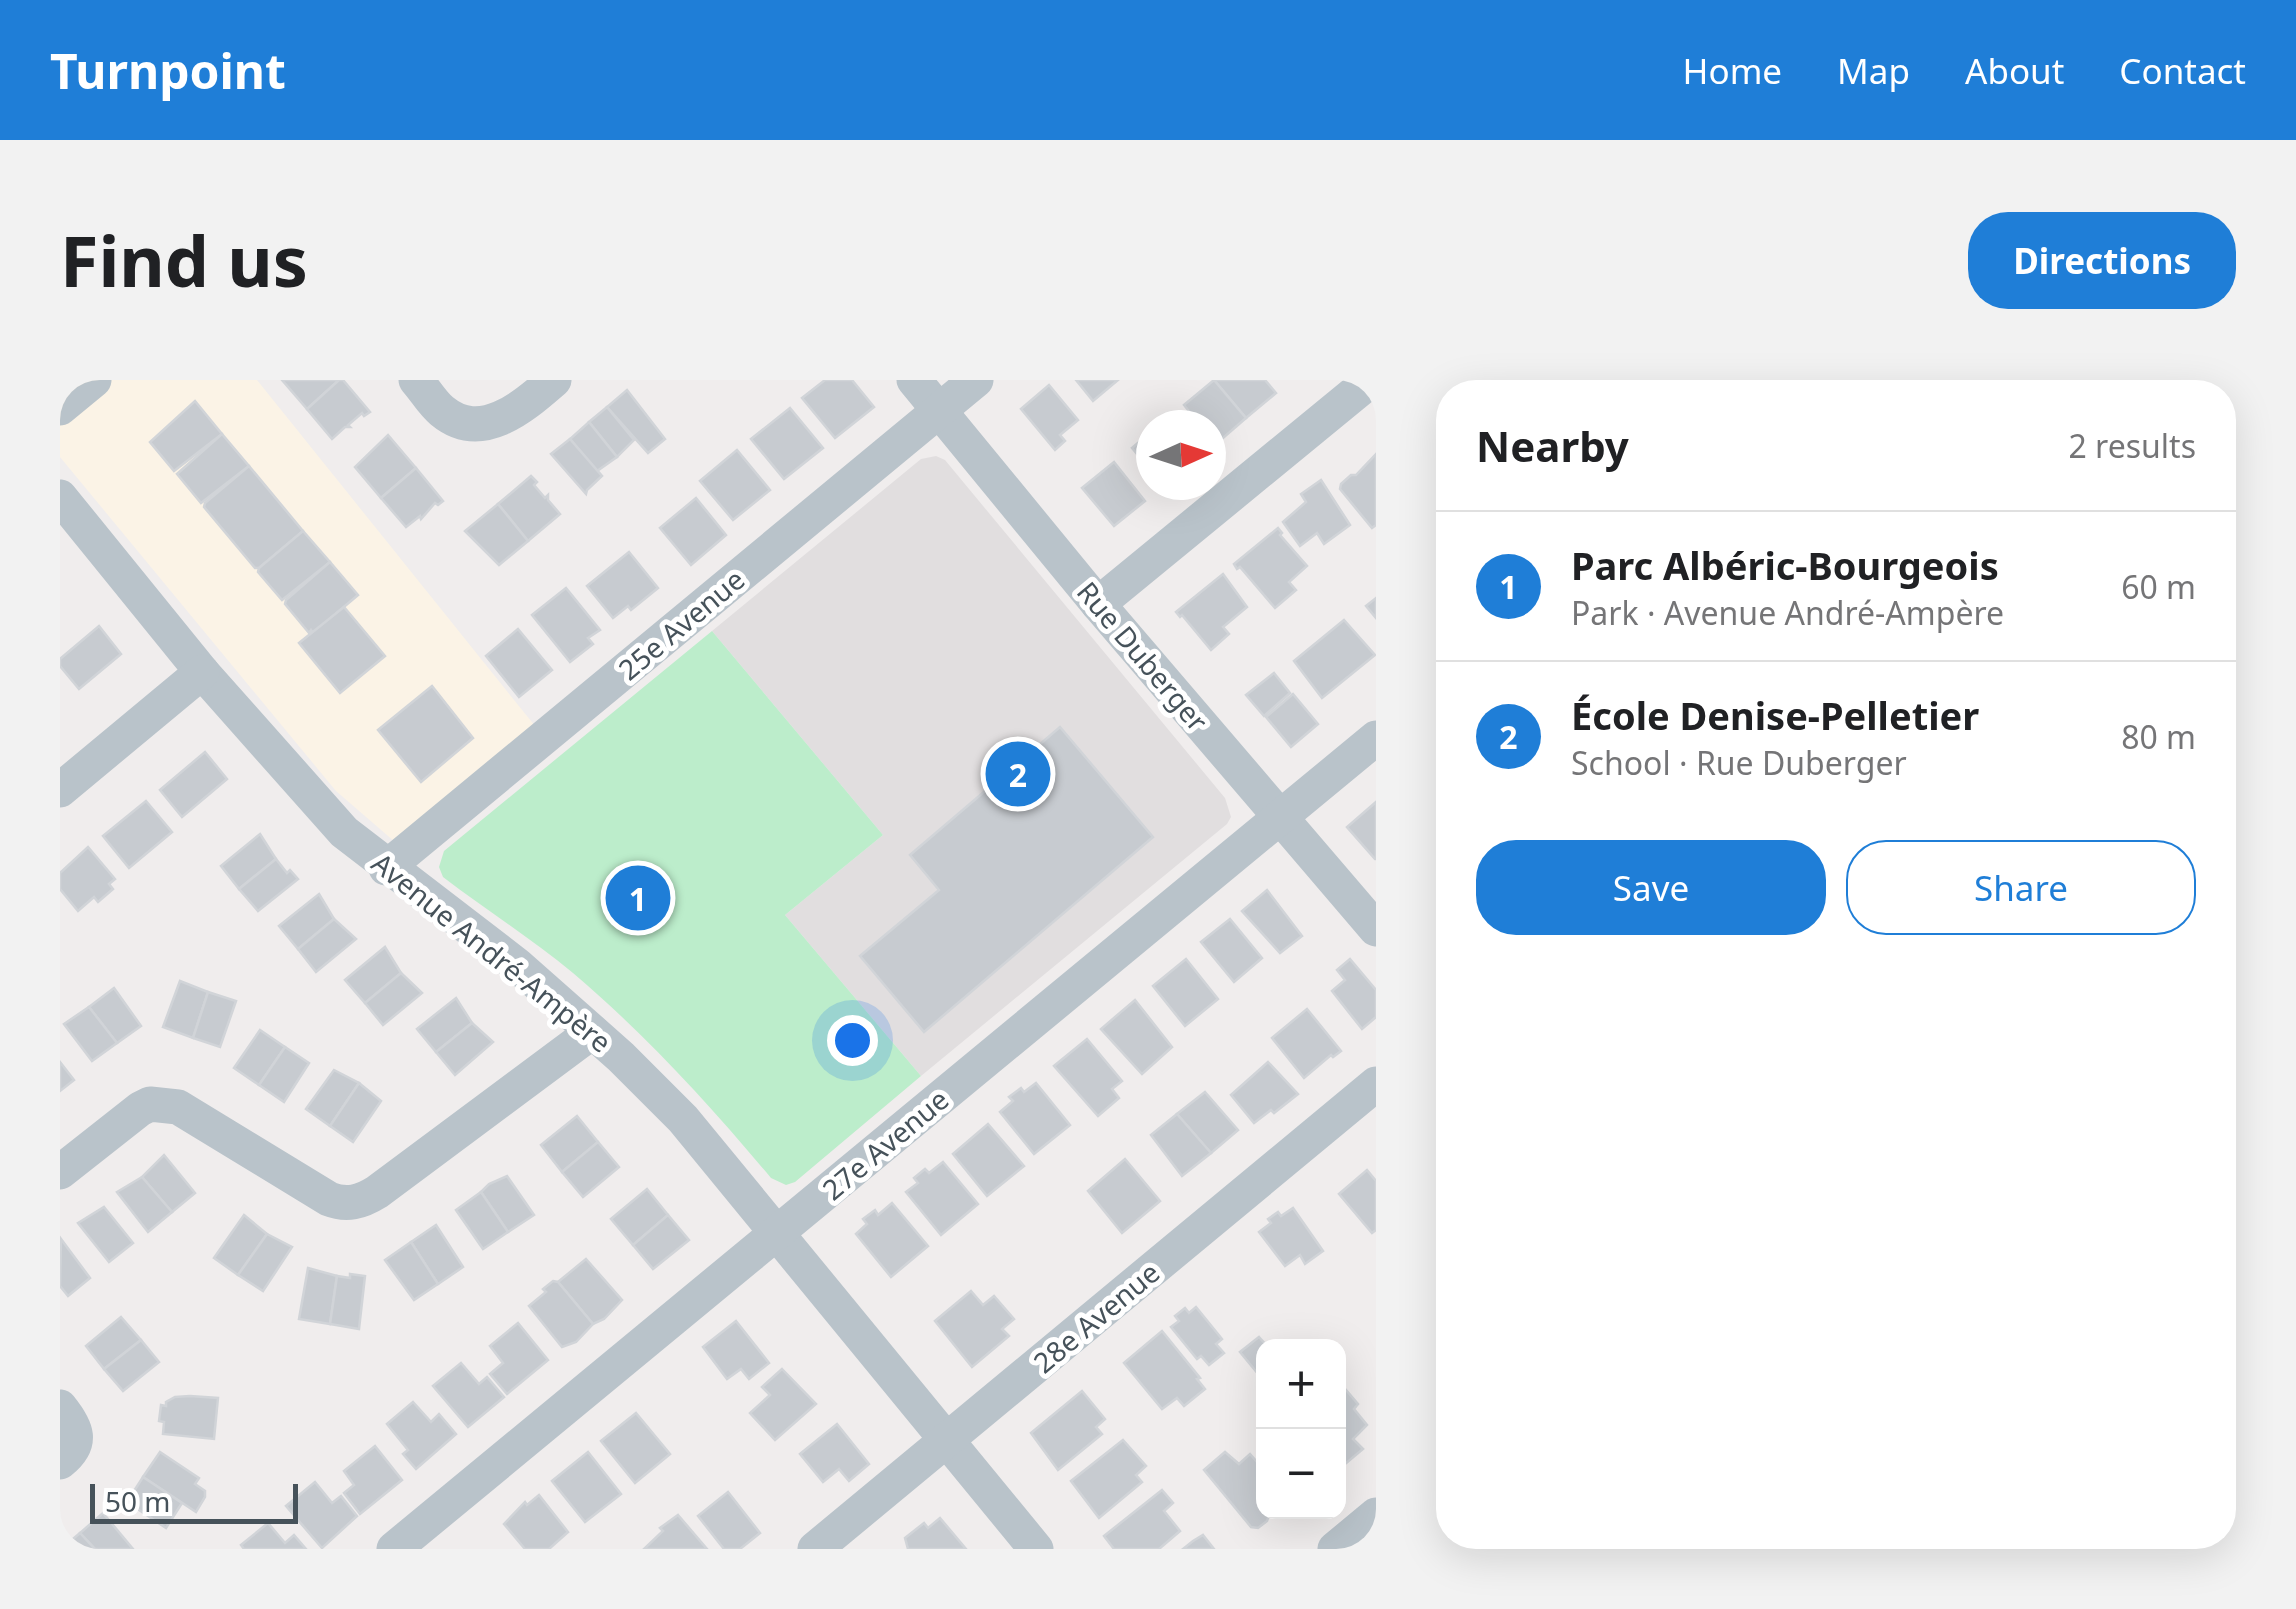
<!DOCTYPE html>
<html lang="en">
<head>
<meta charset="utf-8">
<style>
  body { margin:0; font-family:"Noto Sans",sans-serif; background:#f2f2f2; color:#202124 }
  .controls { position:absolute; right:30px; bottom:30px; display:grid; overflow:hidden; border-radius:20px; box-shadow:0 10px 40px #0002 }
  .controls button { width:90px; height:90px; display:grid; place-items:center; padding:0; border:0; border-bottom:2px solid #e0e0e0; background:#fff; color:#202124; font:50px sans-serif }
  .compass { position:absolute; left:1076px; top:30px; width:90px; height:90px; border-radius:50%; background:#fff; box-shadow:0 10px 40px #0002; rotate:87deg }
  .scale { position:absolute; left:30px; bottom:25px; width:208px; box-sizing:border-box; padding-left:10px; border:5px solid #46525a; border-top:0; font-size:28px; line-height:35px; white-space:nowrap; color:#46525a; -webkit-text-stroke:8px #fff; paint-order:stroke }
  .you { position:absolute; left:792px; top:660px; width:35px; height:35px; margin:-25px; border:8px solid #fff; border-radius:50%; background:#1a73e8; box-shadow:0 0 0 15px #1a73e833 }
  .badge { display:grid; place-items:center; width:65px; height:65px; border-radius:50%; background:#1f7ed7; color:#fff; font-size:32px; font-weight:700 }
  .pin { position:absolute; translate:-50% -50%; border:5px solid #fff; box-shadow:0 2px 10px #0006 }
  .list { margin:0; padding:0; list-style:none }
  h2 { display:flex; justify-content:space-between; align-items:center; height:130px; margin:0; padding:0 40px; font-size:42px }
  h2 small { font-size:32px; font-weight:400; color:#757577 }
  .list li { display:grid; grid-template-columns:65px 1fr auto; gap:30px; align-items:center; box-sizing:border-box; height:150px; padding:0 40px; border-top:2px solid #e0e0e0 }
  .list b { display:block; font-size:38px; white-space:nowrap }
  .list p { margin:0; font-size:32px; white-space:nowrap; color:#757577 }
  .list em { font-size:32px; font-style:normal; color:#757577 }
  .actions { display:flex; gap:20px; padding:30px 40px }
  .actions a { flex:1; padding:22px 0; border:2px solid #1f7ed7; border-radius:40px; text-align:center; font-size:35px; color:#1f7ed7 }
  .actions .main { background:#1f7ed7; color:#fff }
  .map { position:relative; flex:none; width:1316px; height:1169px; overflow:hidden; border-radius:40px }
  header { display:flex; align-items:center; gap:60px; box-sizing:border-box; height:140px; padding:0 50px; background:#1f7ed7; color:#fff }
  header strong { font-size:48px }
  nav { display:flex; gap:55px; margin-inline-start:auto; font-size:35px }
  .intro { display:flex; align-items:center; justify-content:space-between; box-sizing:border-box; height:240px; padding:0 60px }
  h1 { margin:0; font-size:70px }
  .button { padding:25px 45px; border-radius:40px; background:#1f7ed7; color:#fff; font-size:35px; font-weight:700 }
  main { display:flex; gap:60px; padding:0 60px }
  aside { flex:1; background:#fff; border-radius:40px; box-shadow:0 10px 40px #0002 }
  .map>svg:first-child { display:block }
</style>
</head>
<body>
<header>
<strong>Turnpoint</strong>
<nav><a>Home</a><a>Map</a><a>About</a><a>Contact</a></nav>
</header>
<div class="intro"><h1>Find us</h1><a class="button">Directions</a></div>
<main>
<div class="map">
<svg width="1316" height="1169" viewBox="0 0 1316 1169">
  <rect width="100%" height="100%" fill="#f0eded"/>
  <polygon fill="#fbf3e6" points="0,0 197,0 475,346 335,462 276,411 0,77"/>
  <polygon fill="#e1dedf" points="876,76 885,80 1165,418 1171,437 1167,444 861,696 725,535 823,455 652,251 861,79"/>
  <path fill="#bcedcb" d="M652 251 823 455 725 535 861 696 735 802 726 805 711 798C650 725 586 655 513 593 472 559 426 530 383 497L379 487 384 471Z"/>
  <g fill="#c7cbd0" stroke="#d1d4d8" stroke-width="2.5">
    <polygon points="222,0 279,0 247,29"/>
    <polygon points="279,0 283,0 310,32 304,36 302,33 288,45 290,47 285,47 272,59 247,29"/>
    <polygon points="765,0 792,0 814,27 775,58 742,18"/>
    <polygon points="1016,0 1058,0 1033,21"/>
    <polygon points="1154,0 1205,0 1216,13 1186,38"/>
    <polygon points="1154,0 1186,38 1156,64 1151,58 1151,45 1140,45 1124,25"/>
    <polygon points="989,5 1018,40 1000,55 1005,61 995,70 961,29"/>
    <polygon points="567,10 605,59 588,73 547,27"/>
    <polygon points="135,21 162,54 114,91 90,62"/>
    <polygon points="547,27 574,60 557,77 529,42"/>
    <polygon points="730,28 763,68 724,99 691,59"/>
    <polygon points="529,42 557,77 537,91 510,59"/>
    <polygon points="1091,52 1091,91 1072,68"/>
    <polygon points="162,54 189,86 141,123 117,94"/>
    <polygon points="328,55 356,88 321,118 295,87"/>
    <polygon points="510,59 542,96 527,110 526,114 491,74"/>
    <polygon points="677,70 710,110 673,140 640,101"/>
    <polygon points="1316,74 1316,145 1312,148 1280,109 1281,104 1291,95 1296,95"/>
    <polygon points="1054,82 1085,121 1054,146 1022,108"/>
    <polygon points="189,86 243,151 199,188 195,188 144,127 145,123"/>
    <polygon points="356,88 383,121 378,125 375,123 361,139 360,136 346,147 321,118"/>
    <polygon points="471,96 477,102 474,105 485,118 488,115 488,120 500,134 468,161 438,124"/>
    <polygon points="1261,100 1290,145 1264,164 1257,153 1240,166 1223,142 1246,122 1241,114"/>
    <polygon points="636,118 666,155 631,185 600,148"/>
    <polygon points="438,124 468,161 439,185 405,151"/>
    <polygon points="1218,148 1222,153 1220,155 1247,186 1229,202 1236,210 1215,228 1180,187 1177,189 1174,184"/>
    <polygon points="243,151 270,182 222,220 198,192 199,188"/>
    <polygon points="569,172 598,208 571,230 568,226 553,238 527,206"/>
    <polygon points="270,182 298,215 253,253 251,250 249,253 225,224 226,220"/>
    <polygon points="1163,194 1187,227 1163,247 1169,254 1151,270 1122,235 1120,237 1116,232"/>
    <polygon points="506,208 540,250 528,258 533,264 510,282 472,235"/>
    <polygon points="1316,218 1316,238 1306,226"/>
    <polygon points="284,227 325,276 280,313 239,263"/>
    <polygon points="1284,240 1315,275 1262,318 1234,281"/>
    <polygon points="39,246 61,274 19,309 0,286 0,279"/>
    <polygon points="458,249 492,290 459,317 426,276"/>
    <polygon points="1214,293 1230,313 1204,336 1186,315"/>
    <polygon points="372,306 413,358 361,402 318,350"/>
    <polygon points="1233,314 1258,344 1231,367 1206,337"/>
    <polygon points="1000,347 1093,457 864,652 800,576 879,510 850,475"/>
    <polygon points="145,372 167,399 122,437 100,410"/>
    <polygon points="86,421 112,452 69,488 43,456"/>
    <polygon points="1316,422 1316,479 1315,479 1287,447"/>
    <polygon points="200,454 216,479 179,509 161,486"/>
    <polygon points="28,467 55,499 49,504 53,509 38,522 34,517 18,531 0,509 0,493"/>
    <polygon points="216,479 227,493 230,490 238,499 198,531 179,509"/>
    <polygon points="1207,510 1242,556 1220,573 1182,531"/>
    <polygon points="259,514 274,539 238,569 219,546"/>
    <polygon points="274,539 296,559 256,592 238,569"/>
    <polygon points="1170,539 1202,578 1174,602 1141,562"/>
    <polygon points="325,567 341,593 305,623 285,600"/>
    <polygon points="1126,579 1158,619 1125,646 1093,606"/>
    <polygon points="1290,579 1316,610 1316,637 1302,649 1272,611 1285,600 1277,590"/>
    <polygon points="341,593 362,613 323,645 305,623"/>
    <polygon points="120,601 148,612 133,658 103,647"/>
    <polygon points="54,608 81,646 57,663 29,627"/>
    <polygon points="148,612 176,621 160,667 133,658"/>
    <polygon points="396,618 412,643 376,672 357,649"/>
    <polygon points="1075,620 1112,667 1082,694 1041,649"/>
    <polygon points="29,627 57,663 32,681 4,644"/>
    <polygon points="1247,629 1281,671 1273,677 1271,675 1244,698 1212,658"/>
    <polygon points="412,643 433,662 395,695 376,672"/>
    <polygon points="200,650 225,667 199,705 174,688"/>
    <polygon points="1027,659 1062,701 1052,709 1059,718 1038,736 994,686"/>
    <polygon points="225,667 249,683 224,722 199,705"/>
    <polygon points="0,682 14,700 0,711"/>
    <polygon points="1208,682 1238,714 1214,733 1211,730 1194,743 1171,715"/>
    <polygon points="274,690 299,703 270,746 246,729"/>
    <polygon points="299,703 321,721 293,762 270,746"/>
    <polygon points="976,703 1010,745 974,774 940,732 953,721 949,717 961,708 964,712"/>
    <polygon points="1145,712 1178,750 1151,773 1117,734"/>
    <polygon points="1117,734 1151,773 1122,796 1091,755"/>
    <polygon points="517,736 538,762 502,792 481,765"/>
    <polygon points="928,744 964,786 927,816 893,774"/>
    <polygon points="538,762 559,787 523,817 502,792"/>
    <polygon points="104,775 135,813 112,832 82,797"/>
    <polygon points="1065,779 1100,821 1062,853 1028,811"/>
    <polygon points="883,782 918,824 881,855 846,812 858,803 854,798 865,789 869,793"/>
    <polygon points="1307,790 1316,801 1316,850 1312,853 1279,814"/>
    <polygon points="447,796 474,835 448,852 421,812 429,804"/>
    <polygon points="82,797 112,832 88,852 57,812"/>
    <polygon points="587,809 608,835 573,865 551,839"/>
    <polygon points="421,812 448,852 423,869 396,830"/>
    <polygon points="832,823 868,866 831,897 796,854 807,844 803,839 815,830 818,835"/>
    <polygon points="44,827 73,863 49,882 18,843"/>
    <polygon points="1233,828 1263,871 1245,884 1240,875 1225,886 1199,852 1211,843 1208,839 1218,832 1221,836"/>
    <polygon points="184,835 207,854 178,895 154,878"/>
    <polygon points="608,835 629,860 593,889 573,865"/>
    <polygon points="376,845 403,887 378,904 351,862"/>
    <polygon points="207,854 232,867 203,911 178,895"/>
    <polygon points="1,859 30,898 8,916 0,906"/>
    <polygon points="351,862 378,904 354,920 325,880"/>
    <polygon points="526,879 562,920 544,939 533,944 498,902"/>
    <polygon points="248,888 277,896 270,944 239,939"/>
    <polygon points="290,894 305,896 299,949 270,944 277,896 290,898"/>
    <polygon points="493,901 498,902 533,944 516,962 502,967 469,926 486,912 483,909"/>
    <polygon points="911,911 923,925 934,916 954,939 942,949 949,956 912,987 875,941"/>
    <polygon points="1136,927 1162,959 1156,964 1164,973 1149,985 1141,976 1137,979 1111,947 1119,941 1115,936 1125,928 1129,933"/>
    <polygon points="61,937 81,960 44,989 26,966"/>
    <polygon points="676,941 709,983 689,999 681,989 667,999 643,967"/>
    <polygon points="458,943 488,980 447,1014 430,994 443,983 430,966"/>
    <polygon points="1102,951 1140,998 1137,999 1145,1009 1124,1026 1117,1018 1102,1029 1064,983"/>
    <polygon points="1199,957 1207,966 1204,966 1204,1001 1180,972"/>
    <polygon points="81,960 99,982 63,1011 44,989"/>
    <polygon points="401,983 419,1004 427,997 444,1017 408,1047 373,1006"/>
    <polygon points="722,989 756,1024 715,1060 690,1033 710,1015 702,1007"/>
    <polygon points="1281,1004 1298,1024 1294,1029 1307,1045 1293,1059 1303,1069 1285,1084 1278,1077"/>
    <polygon points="1022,1011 1045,1039 1036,1047 1042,1054 998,1090 971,1053"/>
    <polygon points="130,1016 158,1018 154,1059 103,1054 104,1042 99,1041 101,1025 106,1026 106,1022 115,1017"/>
    <polygon points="353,1022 371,1042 379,1034 396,1054 356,1089 343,1074 348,1070 327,1044"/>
    <polygon points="576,1033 610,1074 575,1103 541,1061"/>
    <polygon points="777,1044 809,1084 789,1101 779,1089 763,1102 740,1074"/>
    <polygon points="1063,1060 1086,1086 1076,1095 1082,1102 1039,1138 1011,1101"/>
    <polygon points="315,1066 342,1100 300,1134 284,1113 294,1105 284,1091"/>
    <polygon points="100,1072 139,1098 135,1104 145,1111 145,1117 136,1132 83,1097"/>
    <polygon points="528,1072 561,1114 525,1142 492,1101"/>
    <polygon points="1165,1072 1179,1084 1190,1074 1204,1090 1204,1132 1210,1132 1207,1141 1198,1148 1191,1147 1144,1090"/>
    <polygon points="83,1097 122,1123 106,1148 67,1122"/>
    <polygon points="255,1102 272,1123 281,1116 297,1136 262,1168 226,1126"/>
    <polygon points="1102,1110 1113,1123 1104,1131 1120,1151 1099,1169 1054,1169 1044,1156"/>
    <polygon points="668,1112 700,1153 680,1169 664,1169 638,1136"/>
    <polygon points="479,1115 508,1152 489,1169 465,1169 444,1144 465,1122 467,1125"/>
    <polygon points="43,1133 73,1169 35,1169 20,1153"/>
    <polygon points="618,1135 647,1169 584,1169 603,1151 600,1148"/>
    <polygon points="880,1138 906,1169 848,1169 845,1158 864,1143 868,1148"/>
    <polygon points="208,1143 225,1163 234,1155 246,1169 184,1169 181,1165"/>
    <polygon points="20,1153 35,1169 1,1169"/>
    <polygon points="1143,1155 1154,1169 1123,1169 1133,1161"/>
  </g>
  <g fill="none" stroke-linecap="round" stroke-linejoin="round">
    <g stroke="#b9c3ca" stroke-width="35">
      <path d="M356 0C365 10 372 23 382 31 422 64 464 26 494 0"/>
      <polyline points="854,0 1038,224 1316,549"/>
      <polyline points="0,28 34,0"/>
      <polyline points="0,117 142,292 284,452 457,585 561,677 623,739 976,1169"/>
      <polyline points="1038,224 1311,0"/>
      <polyline points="0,410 142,292"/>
      <polyline points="326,488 916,0"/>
      <path d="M0 792 80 729 90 724 118 727 269 819C287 826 301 822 317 812L532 652"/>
      <path d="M0 1027C17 1048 24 1063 0 1082"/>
      <polyline points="334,1169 1316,358"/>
      <polyline points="755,1169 1316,704"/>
      <polyline points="1275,1169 1316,1135"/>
    </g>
  </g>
  <g text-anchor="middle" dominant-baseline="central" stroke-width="10" stroke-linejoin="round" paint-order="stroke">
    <g font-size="28" fill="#46525a" stroke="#fff">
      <text transform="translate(621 244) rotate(-40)">25e Avenue</text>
      <text transform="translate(1083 276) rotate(50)">Rue Duberger</text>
      <text transform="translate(432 572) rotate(39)">Avenue André-Ampère</text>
      <text transform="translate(825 764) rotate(-40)">27e Avenue</text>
      <text transform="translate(1036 937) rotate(-40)">28e Avenue</text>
    </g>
  </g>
</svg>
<div class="controls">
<button>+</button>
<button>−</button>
</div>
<svg class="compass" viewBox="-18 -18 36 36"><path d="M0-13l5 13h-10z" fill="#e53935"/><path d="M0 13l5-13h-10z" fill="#757577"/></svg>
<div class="scale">50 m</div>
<div class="you"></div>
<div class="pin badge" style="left:578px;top:518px">1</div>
<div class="pin badge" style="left:958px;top:394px">2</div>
</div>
<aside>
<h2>Nearby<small>2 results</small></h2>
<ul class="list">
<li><span class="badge">1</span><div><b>Parc Albéric-Bourgeois</b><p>Park · Avenue André-Ampère</p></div><em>60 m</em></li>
<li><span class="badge">2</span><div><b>École Denise-Pelletier</b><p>School · Rue Duberger</p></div><em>80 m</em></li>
</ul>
<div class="actions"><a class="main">Save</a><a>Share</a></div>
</aside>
</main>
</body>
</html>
